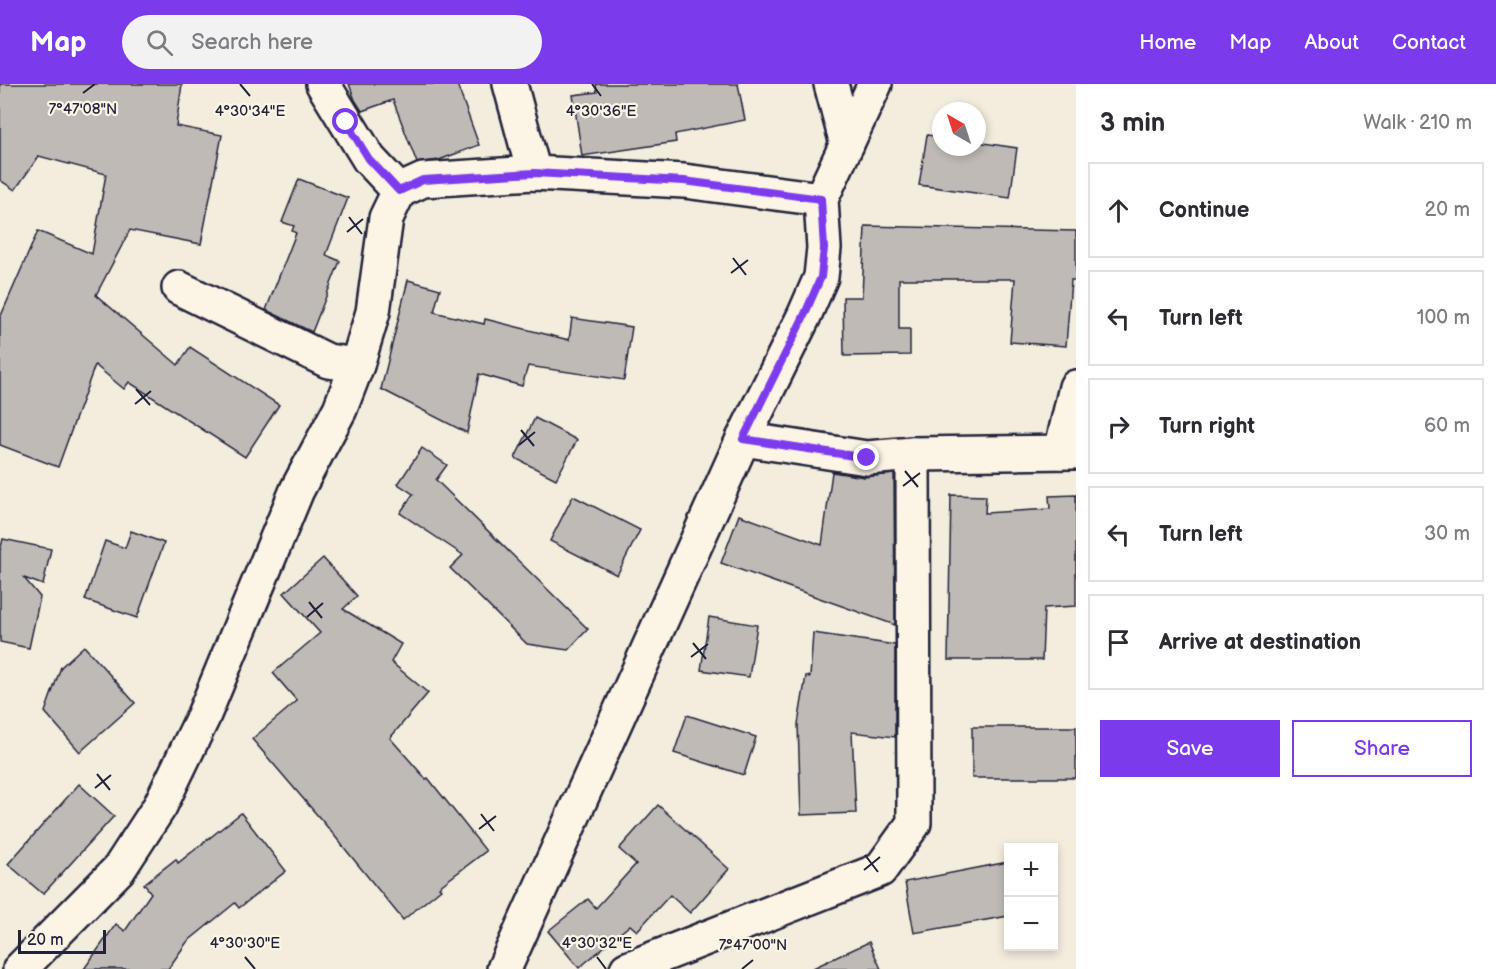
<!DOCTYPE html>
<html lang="en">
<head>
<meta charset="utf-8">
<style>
  body { margin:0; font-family:"Balsamiq Sans",sans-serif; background:#f2f2f3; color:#2b2b33 }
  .controls { position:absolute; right:18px; bottom:18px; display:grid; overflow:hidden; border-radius:0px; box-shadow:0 3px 9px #0003 }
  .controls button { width:54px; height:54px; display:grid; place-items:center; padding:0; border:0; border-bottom:2px solid #e1e1e2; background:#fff; color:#2b2b33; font:30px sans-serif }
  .compass { position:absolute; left:932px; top:18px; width:54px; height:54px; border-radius:50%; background:#fff; box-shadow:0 3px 9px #0003; rotate:321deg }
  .scale { position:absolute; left:18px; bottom:15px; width:88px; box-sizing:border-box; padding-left:6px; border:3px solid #22223b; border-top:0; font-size:16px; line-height:21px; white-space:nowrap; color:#22223b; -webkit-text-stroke:4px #fcf5e5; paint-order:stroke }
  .stop { position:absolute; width:18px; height:18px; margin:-14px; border:4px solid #7c3aed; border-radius:50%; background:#fff }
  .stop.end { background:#7c3aed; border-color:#fff; box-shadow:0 2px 6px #0008 }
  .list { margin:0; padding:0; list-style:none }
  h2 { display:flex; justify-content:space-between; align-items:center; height:78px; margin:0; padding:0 24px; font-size:26px }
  h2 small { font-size:20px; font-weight:400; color:#7c7c81 }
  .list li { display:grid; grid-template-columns:39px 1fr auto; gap:18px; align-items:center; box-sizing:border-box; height:96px; margin:0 12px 12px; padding:0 12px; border:2px solid #e1e1e2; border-radius:0px }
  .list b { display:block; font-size:22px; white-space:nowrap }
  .list em { font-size:20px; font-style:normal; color:#7c7c81 }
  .actions { display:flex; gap:12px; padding:18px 24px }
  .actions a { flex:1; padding:14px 0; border:2px solid #7c3aed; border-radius:0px; text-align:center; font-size:21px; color:#7c3aed }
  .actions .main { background:#7c3aed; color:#fff }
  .icon { flex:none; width:33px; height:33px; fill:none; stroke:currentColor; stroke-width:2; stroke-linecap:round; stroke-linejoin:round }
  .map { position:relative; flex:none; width:1076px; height:885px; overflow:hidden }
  header { display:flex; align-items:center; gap:36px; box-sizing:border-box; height:84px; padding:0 30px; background:#7c3aed; color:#fff }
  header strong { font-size:28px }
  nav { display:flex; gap:33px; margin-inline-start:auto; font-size:21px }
  .search { width:420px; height:54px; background:#f2f2f3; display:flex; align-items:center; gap:15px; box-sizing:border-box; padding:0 21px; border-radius:33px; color:#7c7c81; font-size:22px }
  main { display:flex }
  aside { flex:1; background:#fff }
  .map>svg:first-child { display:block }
</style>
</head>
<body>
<header>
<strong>Map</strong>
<div class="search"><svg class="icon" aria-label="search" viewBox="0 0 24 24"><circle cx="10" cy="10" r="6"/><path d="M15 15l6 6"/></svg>Search here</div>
<nav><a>Home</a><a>Map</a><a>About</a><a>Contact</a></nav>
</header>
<main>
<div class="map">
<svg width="1076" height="885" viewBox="0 0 1076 885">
  <rect width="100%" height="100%" fill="#f3edde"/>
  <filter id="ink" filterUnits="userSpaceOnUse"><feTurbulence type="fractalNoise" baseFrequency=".0167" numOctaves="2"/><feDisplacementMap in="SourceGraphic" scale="12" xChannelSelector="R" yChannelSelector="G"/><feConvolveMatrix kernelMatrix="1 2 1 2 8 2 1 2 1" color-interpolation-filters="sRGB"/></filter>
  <g filter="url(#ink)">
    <g fill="#bfbab6" stroke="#22223b" stroke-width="1.5">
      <polygon points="0,0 182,0 176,42 222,51 201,160 130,146 96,211 178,281 190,263 279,321 245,373 129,298 124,305 95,281 58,383 0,361 0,234 38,147 92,170 106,90 39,72 15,106 0,96"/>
      <polygon points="349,0 457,0 479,61 439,76 417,79 393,16 362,27 355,16"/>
      <polygon points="596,0 738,0 745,36 675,50 676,58 582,72 573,11 597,8"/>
      <polygon points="927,51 941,53 941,63 977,63 977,58 1017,64 1010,114 919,101"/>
      <polygon points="299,95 348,114 326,171 340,177 312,248 266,226 296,149 292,147 294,142 282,138"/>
      <polygon points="865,142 1076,147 1076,196 1071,196 1066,262 1010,258 1015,195 899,195 899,245 910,245 910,271 844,272 843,213 862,213"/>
      <polygon points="408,196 440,205 434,228 484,240 485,235 569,256 572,234 632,243 624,296 528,282 522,302 479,290 467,349 381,305"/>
      <polygon points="535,334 577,356 556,395 515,374"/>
      <polygon points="422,364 447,381 436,396 588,545 568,566 527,560 450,484 463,471 400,429 413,410 398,400"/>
      <polygon points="832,388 864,393 894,390 895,541 721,479 739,431 822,461"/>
      <polygon points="951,411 986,412 985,429 1050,425 1049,412 1076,411 1076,522 1044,524 1042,576 948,576"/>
      <polygon points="573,412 640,446 617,491 550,457"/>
      <polygon points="131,447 164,459 137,534 85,516 105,457 125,464"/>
      <polygon points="3,455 51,465 43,501 24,494 40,513 29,564 0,558 0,467"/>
      <polygon points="323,474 357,512 343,525 401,560 391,578 428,609 390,654 426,695 428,694 486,767 439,803 441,805 403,836 324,739 252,655 297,617 273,589 320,549 284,509"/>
      <polygon points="709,533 757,541 749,593 701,586"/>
      <polygon points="813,549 895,561 895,653 852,648 856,729 801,731 798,640 806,592 810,593"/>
      <polygon points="84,562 135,619 80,668 45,628 61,583"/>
      <polygon points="687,631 756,653 744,691 674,669"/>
      <rect x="972" y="643" width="104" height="51"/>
      <polygon points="79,700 114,732 43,810 8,780"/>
      <polygon points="658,721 729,785 690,829 670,811 637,847 630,841 579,884 548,847 588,815 596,824 636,780 619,765"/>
      <polygon points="241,729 286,787 239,824 235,819 187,858 168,885 84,885 116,840 125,847 151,809 144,800 176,775 178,779"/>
      <polygon points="1008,778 1008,832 914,849 905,798"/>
      <polygon points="869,858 881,885 811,885"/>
    </g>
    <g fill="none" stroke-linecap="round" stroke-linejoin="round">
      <g stroke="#22223b" stroke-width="38">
        <g id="minor">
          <polyline points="323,0 369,75 399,107"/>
          <polyline points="510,0 534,89"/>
          <polyline points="831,0 847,60"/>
          <polyline points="179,204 328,277 357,281"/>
          <polyline points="743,355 867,374 913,370 1076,368"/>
          <polyline points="1061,368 1076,303"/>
          <polyline points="20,885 119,785 160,722 203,633 297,406 340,325 357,281 373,228 386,134 399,107 423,96 534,89 684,97 821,115"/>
          <polyline points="504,885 743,355 804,232 821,193 824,164 821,115 875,0"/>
          <polyline points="627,885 880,786 914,739 913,370"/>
        </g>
      </g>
      <use href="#minor" stroke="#fcf5e5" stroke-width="33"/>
    </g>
  </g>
  <g fill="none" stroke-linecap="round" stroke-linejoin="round" filter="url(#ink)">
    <polyline stroke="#7c3aed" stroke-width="8" points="346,38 369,75 399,107 423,96 534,89 684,97 821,115 824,164 821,193 804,232 743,355 867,374"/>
  </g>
  <path fill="none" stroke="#22223b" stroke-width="2" d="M240 0 250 12M592 0 601 12M83 9 95 0M349 133 362 150M347 148 363 135M733 174 746 191M731 189 748 176M136 305 150 321M135 320 151 307M521 346 534 362M519 361 535 348M905 387 918 403M903 402 920 389M309 518 322 534M307 533 323 519M693 559 706 575M691 573 708 560M97 690 110 706M95 704 111 691M481 730 494 747M479 745 496 732M865 771 878 788M864 786 880 773M245 873 255 885M597 873 606 885M742 885 753 876"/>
  <g font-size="15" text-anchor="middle" fill="#22223b" stroke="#fcf5e5" stroke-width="4.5" stroke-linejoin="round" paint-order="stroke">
    <text x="83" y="30">7°47'08"N</text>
    <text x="250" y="32">4°30'34"E</text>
    <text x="601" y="32">4°30'36"E</text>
    <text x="245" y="864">4°30'30"E</text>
    <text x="597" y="864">4°30'32"E</text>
    <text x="753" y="866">7°47'00"N</text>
  </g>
</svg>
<div class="controls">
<button>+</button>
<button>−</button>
</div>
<svg class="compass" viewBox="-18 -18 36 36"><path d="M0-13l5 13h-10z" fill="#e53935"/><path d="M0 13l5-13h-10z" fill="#7c7c81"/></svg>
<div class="scale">20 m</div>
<div class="stop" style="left:346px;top:38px"></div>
<div class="stop end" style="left:867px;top:374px"></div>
</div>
<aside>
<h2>3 min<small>Walk · 210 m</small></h2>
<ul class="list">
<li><svg class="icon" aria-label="ahead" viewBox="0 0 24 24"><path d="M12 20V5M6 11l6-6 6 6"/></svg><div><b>Continue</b></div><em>20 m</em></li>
<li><svg class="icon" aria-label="left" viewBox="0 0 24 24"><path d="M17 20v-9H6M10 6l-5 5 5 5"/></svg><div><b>Turn left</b></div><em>100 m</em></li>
<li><svg class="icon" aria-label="right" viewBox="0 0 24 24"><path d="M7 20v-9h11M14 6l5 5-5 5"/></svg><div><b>Turn right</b></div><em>60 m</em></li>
<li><svg class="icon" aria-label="left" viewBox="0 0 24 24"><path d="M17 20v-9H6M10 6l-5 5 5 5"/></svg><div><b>Turn left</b></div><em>30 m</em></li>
<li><svg class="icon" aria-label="arrive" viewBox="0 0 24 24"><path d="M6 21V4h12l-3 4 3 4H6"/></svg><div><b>Arrive at destination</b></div></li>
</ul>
<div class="actions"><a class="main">Save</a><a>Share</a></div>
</aside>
</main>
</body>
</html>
